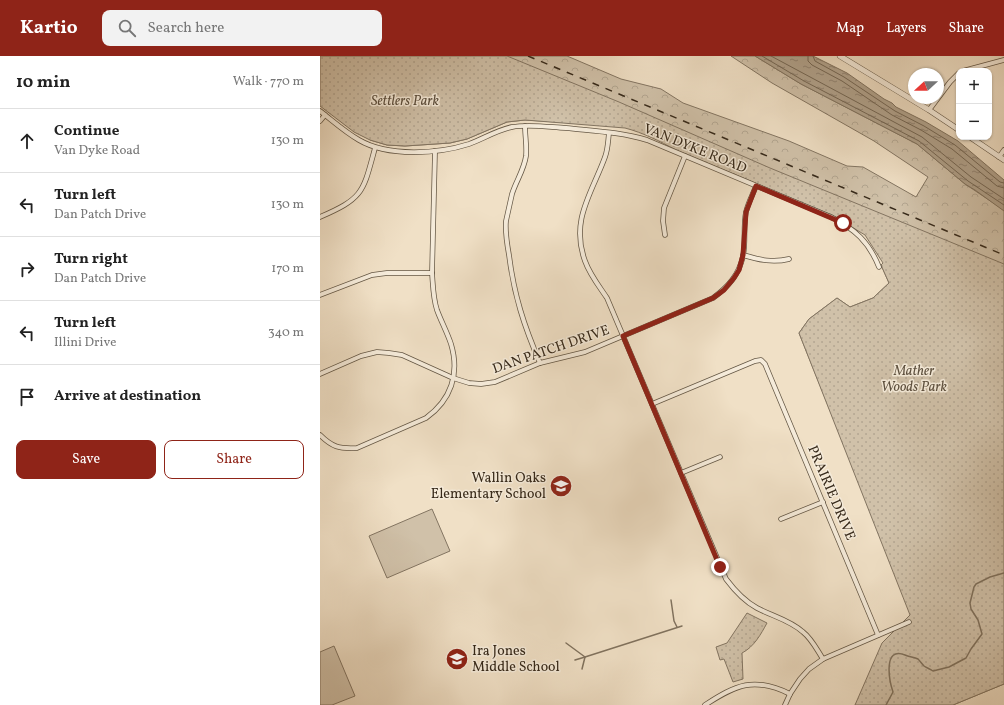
<!DOCTYPE html>
<html lang="en">
<head>
<meta charset="utf-8">
<style>
  body { margin:0; font-family:Vollkorn,serif; background:#f2f2f2; color:#222 }
  .controls { position:absolute; right:12px; top:12px; display:grid; overflow:hidden; border-radius:8px; box-shadow:0 1px 3px #0004 }
  .controls button { width:36px; height:36px; display:grid; place-items:center; padding:0; border:0; border-bottom:1px solid #e0e0e0; background:#fff; color:#222; font:20px sans-serif }
  .compass { position:absolute; left:588px; top:12px; width:36px; height:36px; border-radius:50%; background:#fff; box-shadow:0 1px 3px #0004; rotate:249deg }
  .stop { position:absolute; width:12px; height:12px; margin:-9px; border:3px solid #8f2418; border-radius:50%; background:#fff }
  .stop.end { background:#8f2418; border-color:#fff; box-shadow:0 1px 4px #0008 }
  .list { margin:0; padding:0; list-style:none }
  h2 { display:flex; justify-content:space-between; align-items:center; height:52px; margin:0; padding:0 16px; font-size:17px }
  h2 small { font-size:13px; font-weight:400; color:#767676 }
  .list li { display:grid; grid-template-columns:26px 1fr auto; gap:12px; align-items:center; box-sizing:border-box; height:64px; padding:0 16px; border-top:1px solid #e0e0e0 }
  .list b { display:block; font-size:15px; white-space:nowrap }
  .list p { margin:0; font-size:13px; white-space:nowrap; color:#767676 }
  .list em { font-size:13px; font-style:normal; color:#767676 }
  .actions { display:flex; gap:8px; padding:12px 16px }
  .actions a { flex:1; padding:9px 0; border:1px solid #8f2418; border-radius:8px; text-align:center; font-size:14px; color:#8f2418 }
  .actions .main { background:#8f2418; color:#fff }
  .icon { flex:none; width:22px; height:22px; fill:none; stroke:currentColor; stroke-width:2; stroke-linecap:round; stroke-linejoin:round }
  .map { position:relative; flex:none; width:684px; height:649px; overflow:hidden }
  header { display:flex; align-items:center; gap:24px; box-sizing:border-box; height:56px; padding:0 20px; background:#8f2418; color:#fff }
  header strong { font-size:19px }
  nav { display:flex; gap:22px; margin-inline-start:auto; font-size:14px }
  .search { width:280px; height:36px; background:#f2f2f2; display:flex; align-items:center; gap:10px; box-sizing:border-box; padding:0 14px; border-radius:8px; color:#767676; font-size:15px }
  main { display:flex }
  aside { flex:1; background:#fff }
  .map>svg:first-child { display:block }
</style>
</head>
<body>
<header>
<strong>Kartio</strong>
<div class="search"><svg class="icon" aria-label="search" viewBox="0 0 24 24"><circle cx="10" cy="10" r="6"/><path d="M15 15l6 6"/></svg>Search here</div>
<nav><a>Map</a><a>Layers</a><a>Share</a></nav>
</header>
<main>
<aside>
<h2>10 min<small>Walk · 770 m</small></h2>
<ul class="list">
<li><svg class="icon" aria-label="ahead" viewBox="0 0 24 24"><path d="M12 20V5M6 11l6-6 6 6"/></svg><div><b>Continue</b><p>Van Dyke Road</p></div><em>130 m</em></li>
<li><svg class="icon" aria-label="left" viewBox="0 0 24 24"><path d="M17 20v-9H6M10 6l-5 5 5 5"/></svg><div><b>Turn left</b><p>Dan Patch Drive</p></div><em>130 m</em></li>
<li><svg class="icon" aria-label="right" viewBox="0 0 24 24"><path d="M7 20v-9h11M14 6l5 5-5 5"/></svg><div><b>Turn right</b><p>Dan Patch Drive</p></div><em>170 m</em></li>
<li><svg class="icon" aria-label="left" viewBox="0 0 24 24"><path d="M17 20v-9H6M10 6l-5 5 5 5"/></svg><div><b>Turn left</b><p>Illini Drive</p></div><em>340 m</em></li>
<li><svg class="icon" aria-label="arrive" viewBox="0 0 24 24"><path d="M6 21V4h12l-3 4 3 4H6"/></svg><div><b>Arrive at destination</b></div></li>
</ul>
<div class="actions"><a class="main">Save</a><a>Share</a></div>
</aside>
<div class="map">
<svg width="684" height="649" viewBox="0 0 684 649">
  <defs>
    <pattern id="forest-crowns" width="20" height="18" patternUnits="userSpaceOnUse"><rect width="20" height="18" fill="#d0c1a9"/><path d="M2 6a3 3 0 1 1 6 0M12 15a3 3 0 1 1 6 0" fill="none" stroke="#b3a691"/></pattern>
    <pattern id="park-dots" width="8" height="8" patternUnits="userSpaceOnUse"><rect width="8" height="8" fill="#d0c1a9"/><path d="M2 2h.1M6 6h.1" fill="none" stroke="#b3a691" stroke-width="1.8" stroke-linecap="round"/></pattern>
    <pattern id="water-ripples" width="26" height="14" patternUnits="userSpaceOnUse"><rect width="26" height="14" fill="#b1a28c"/><path d="M2 4q2-2 4 0t4 0M15 11q2-2 4 0t4 0" fill="none" stroke="#918472"/></pattern>
  </defs>
  <rect width="100%" height="100%" fill="#f0e0c6"/>
  <filter id="stains"><feTurbulence type="fractalNoise" baseFrequency=".005" numOctaves="4"/><feColorMatrix values="0 0 0 0 .2 0 0 0 0 .09 0 0 0 0 .02 0 0 0 .5 -.17"/></filter>
  <radialGradient id="worn" r=".72"><stop offset=".6" stop-color="#630" stop-opacity="0"/><stop offset="1" stop-color="#630" stop-opacity=".3"/></radialGradient>
  <polygon fill="url(#forest-crowns)" stroke="#837562" points="11,0 247,0 301,23 341,33 363,47 469,85 527,110 543,111 596,141 608,121 554,85 452,27 411,0 435,0 481,28 597,88 645,128 681,152 684,155 684,628 633,649 535,649 596,569 479,277 489,263 517,242 530,251 553,242 569,227 561,209 587,196 601,192 314,71 205,64 187,66 147,83 130,87 85,90 67,89 50,84 41,71"/>
  <g fill="url(#park-dots)" stroke="#837562">
    <path d="M0 0H187L299 46 450 112 684 208V628L633 649H535L562 587 590 559 479 277 489 263 517 242 530 251 553 242 569 227 561 209 563 207 545 179 512 159 356 94C339 85 324 77 305 72L205 64 187 66 147 83 130 87 85 90 67 89 50 84 34 76 0 50Z"/>
    <path d="M427 557 447 567C441 578 434 591 422 597L423 623 413 626 404 603 400 604 396 591 407 587Z"/>
  </g>
  <g fill="#d0c1a9" stroke="#837562">
    <polygon points="112,453 130,495 67,522 49,480"/>
    <polygon points="14,590 35,640 12,649 0,649 0,596"/>
  </g>
  <polygon fill="url(#water-ripples)" stroke="#80725e" points="435,0 493,0 527,17 564,43 572,47 576,51 606,66 638,85 684,124 684,155 655,134 645,128 597,88 481,28"/>
  <g fill="none" stroke-linecap="round" stroke-linejoin="round">
    <g stroke="#746653" stroke-width="1">
      <polyline points="442,0 484,25 599,85 648,125 684,149"/>
      <polyline points="451,0 602,81 651,121 684,143"/>
      <polyline points="488,0 488,5 492,9 522,25 572,59 601,74 632,93 677,130 684,132"/>
      <polyline points="493,0 495,5 524,21 575,55 604,70 635,89 680,126 684,127"/>
    </g>
    <g stroke="#80725e" stroke-width="1.5">
      <polyline points="351,544 354,565 357,571"/>
      <polyline points="246,587 265,601 362,570"/>
      <polyline points="255,604 265,601"/>
      <polyline points="262,613 265,601"/>
      <path d="M566 649 573 636C569 624 563 590 585 599 589 601 594 601 598 603 600 605 602 608 604 610 607 612 610 613 613 615L629 611 646 602 651 593 662 578 658 564 651 553 650 547 654 531 656 528 670 521 684 517"/>
    </g>
    <g stroke="#645745" stroke-width="5.5">
      <g id="minor">
        <polyline points="643,15 684,4"/>
        <polyline points="609,54 630,26 639,17"/>
        <path d="M0 55C13 65 25 76 39 84 68 101 118 98 149 88 163 83 177 74 192 71 210 68 228 71 246 72 274 75 301 76 327 84L511 161C535 173 549 186 559 211"/>
        <polyline points="0,65 5,59"/>
        <path d="M205 70C205 80 207 90 206 100 204 114 196 125 192 138 190 147 188 156 186 165 185 176 187 188 189 199 194 239 204 270 220 307"/>
        <path d="M289 77C288 85 288 93 285 101 272 137 250 164 265 205 270 219 279 230 287 242L406 523C415 535 424 545 437 552 452 560 470 564 483 576 492 583 497 594 503 603"/>
        <polyline points="679,101 684,94"/>
        <path d="M0 161C44 142 43 136 55 92"/>
        <polyline points="345,179 343,165 344,152 365,100"/>
        <path d="M423 199C440 204 453 207 469 203"/>
        <polyline points="0,239 52,219 67,217 112,217"/>
        <path d="M0 318 41 300 57 296 69 297 82 299 133 322 149 327 161 328 175 326 220 307 265 296 393 242C408 231 419 219 423 200 426 186 423 170 426 156 428 147 433 138 436 130"/>
        <polyline points="332,348 435,305 441,304 445,308 558,579"/>
        <path d="M0 379C12 391 19 393 37 392L106 362C131 344 140 318 131 288 127 276 121 265 117 254 113 242 113 229 112 217L115 95"/>
        <polyline points="361,417 400,401"/>
        <polyline points="461,463 503,446"/>
        <path d="M385 649C416 629 434 620 470 638"/>
        <polyline points="465,649 470,638 480,623 489,613 503,603 589,566"/>
      </g>
    </g>
    <g stroke="#645745" stroke-width="6">
      <g id="tertiary">
        <polyline points="520,0 609,54 639,74"/>
        <polyline points="650,81 684,104"/>
      </g>
    </g>
    <use href="#minor" stroke="#f5ebda" stroke-width="4"/>
    <use href="#tertiary" stroke="#f5ebda" stroke-width="5"/>
    <polyline stroke="#36291a" stroke-width="1.5" stroke-dasharray="7 7" stroke-linecap="butt" points="208,0 684,199"/>
  </g>
  <g fill="none" stroke-linecap="round" stroke-linejoin="round">
    <polyline stroke="#8f2418" stroke-width="5" points="400,511 303,280 393,242 404,234 414,222 419,214 423,199 426,156 436,130 523,167"/>
  </g>
  <defs>
    <g id="school-disc" transform="scale(1.15)"><circle r="9.5" fill="#8f2418" stroke="#f5ebda"/><path d="M0-5L7-2L0 1L-7-2ZM-4 1L0 2.5L4 1V4Q0 6-4 4Z" fill="#fff"/></g>
  </defs>
  <g fill-rule="evenodd">
    <use href="#school-disc" x="241" y="430"/>
    <use href="#school-disc" x="137" y="603"/>
  </g>
  <g text-anchor="middle" dominant-baseline="central" stroke-width="3" stroke-linejoin="round" paint-order="stroke">
    <g font-size="14" font-style="italic" fill="#5c4f3e" stroke="#f5ebda">
      <text x="85" y="45">Settlers Park</text>
      <text x="594" y="315">Mather<tspan x="594" dy="16">Woods Park</tspan></text>
    </g>
    <g font-size="14" fill="#36291a" stroke="#f5ebda">
      <text transform="translate(375 93) rotate(22)">VAN DYKE ROAD</text>
      <text transform="translate(231 294) rotate(-19)">DAN PATCH DRIVE</text>
      <text transform="translate(511 437) rotate(67)">PRAIRIE DRIVE</text>
    </g>
    <g font-size="14" fill="#36291a" stroke="#f5ebda" text-anchor="end">
      <text x="226" y="422">Wallin Oaks<tspan x="226" dy="16">Elementary School</tspan></text>
      <text x="152" y="595" text-anchor="start">Ira Jones<tspan x="152" dy="16">Middle School</tspan></text>
    </g>
  </g>
  <rect width="100%" height="100%" filter="url(#stains)"/>
  <rect width="100%" height="100%" fill="url(#worn)"/>
</svg>
<div class="controls">
<button>+</button>
<button>−</button>
</div>
<svg class="compass" viewBox="-18 -18 36 36"><path d="M0-13l5 13h-10z" fill="#e53935"/><path d="M0 13l5-13h-10z" fill="#767676"/></svg>
<div class="stop" style="left:523px;top:167px"></div>
<div class="stop end" style="left:400px;top:511px"></div>
</div>
</main>
</body>
</html>
